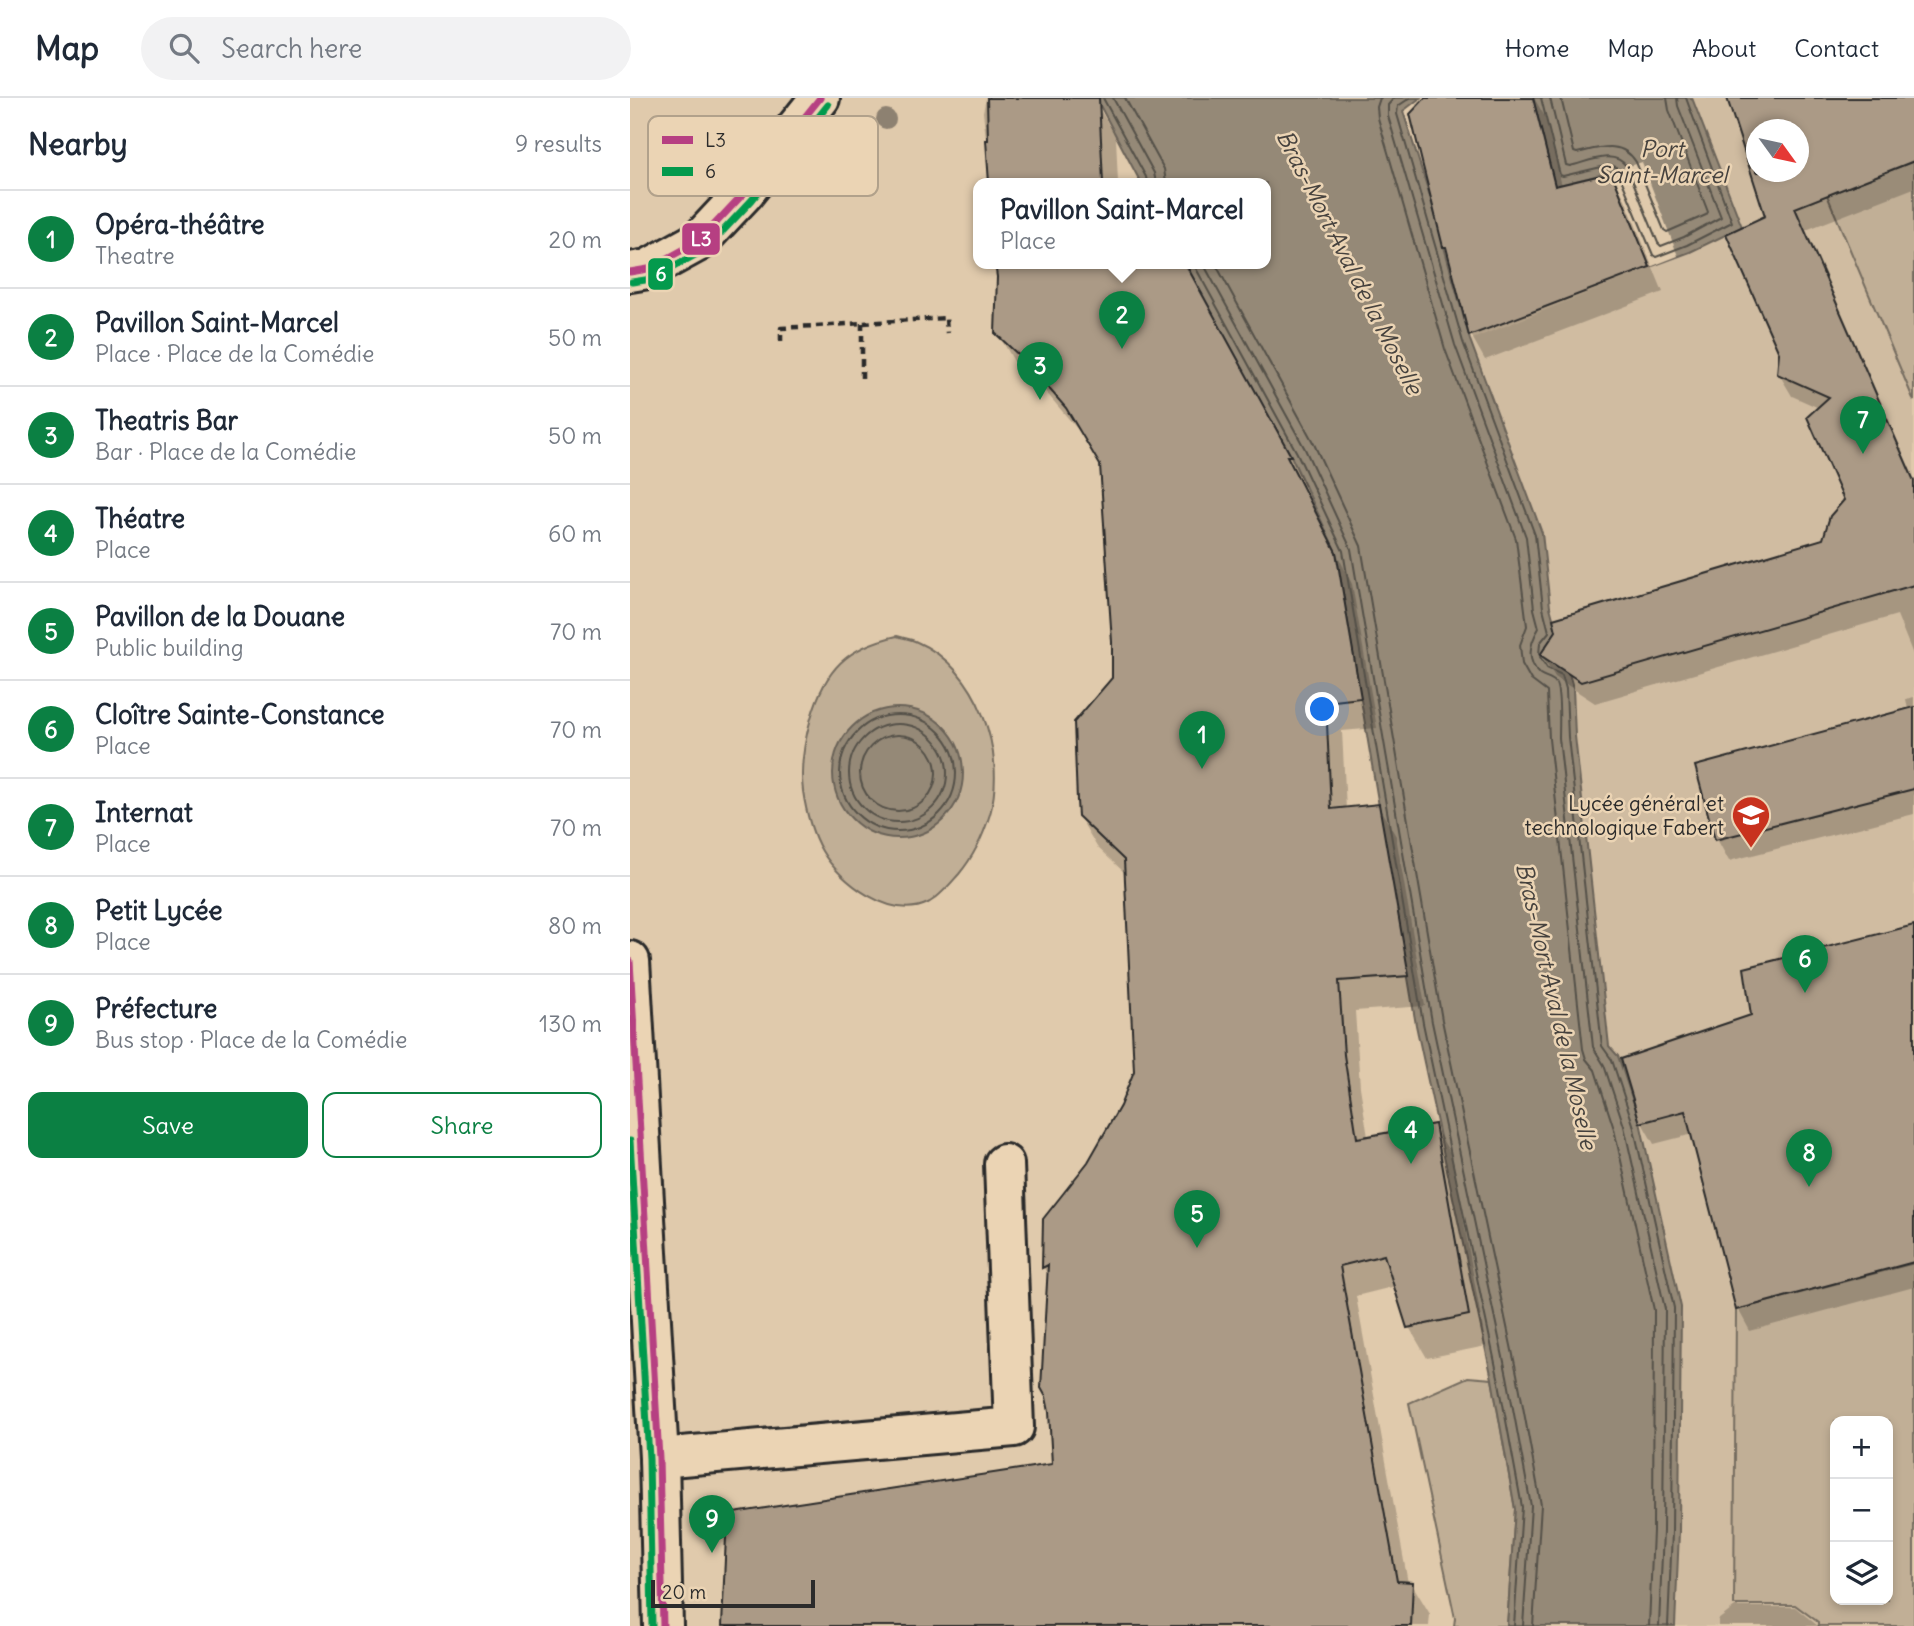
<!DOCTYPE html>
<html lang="en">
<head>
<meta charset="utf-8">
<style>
  body { margin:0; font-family:Delius,sans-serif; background:#f2f2f3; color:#1f2937 }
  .controls { position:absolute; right:21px; bottom:21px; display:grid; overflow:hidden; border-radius:14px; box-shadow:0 4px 10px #0003 }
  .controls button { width:63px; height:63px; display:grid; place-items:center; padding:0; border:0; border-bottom:2px solid #e0e1e3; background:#fff; color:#1f2937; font:35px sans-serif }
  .compass { position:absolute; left:1116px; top:21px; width:63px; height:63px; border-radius:50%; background:#fff; box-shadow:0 4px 10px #0003; rotate:123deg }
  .scale { position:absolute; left:21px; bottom:18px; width:164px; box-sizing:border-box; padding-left:7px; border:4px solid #2b2b2b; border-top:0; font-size:19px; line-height:24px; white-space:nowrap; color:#2b2b2b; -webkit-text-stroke:5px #ebd4b4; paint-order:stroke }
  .you { position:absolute; left:693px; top:612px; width:24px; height:24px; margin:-18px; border:5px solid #fff; border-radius:50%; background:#1a73e8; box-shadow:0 0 0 10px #1a73e833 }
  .badge { display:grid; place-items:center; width:46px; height:46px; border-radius:50%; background:#0b8043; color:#fff; font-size:23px; font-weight:700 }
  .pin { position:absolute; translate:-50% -58px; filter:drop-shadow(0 2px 4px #0008) }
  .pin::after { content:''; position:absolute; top:37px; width:24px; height:21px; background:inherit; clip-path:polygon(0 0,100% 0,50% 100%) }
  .popup { position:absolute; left:343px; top:80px; width:298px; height:91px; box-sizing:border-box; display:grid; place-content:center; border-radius:14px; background:#fff; filter:drop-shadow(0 2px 5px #0005); font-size:23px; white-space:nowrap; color:#747a83 }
  .popup b { font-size:26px; color:#1f2937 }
  .popup::after { content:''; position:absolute; left:50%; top:100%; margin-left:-14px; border:14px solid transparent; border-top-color:#fff }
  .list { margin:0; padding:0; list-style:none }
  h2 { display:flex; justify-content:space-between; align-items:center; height:91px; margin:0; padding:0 28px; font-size:30px }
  h2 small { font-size:23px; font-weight:400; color:#747a83 }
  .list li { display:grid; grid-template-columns:46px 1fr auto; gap:21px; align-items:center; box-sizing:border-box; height:98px; padding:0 28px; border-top:2px solid #e0e1e3 }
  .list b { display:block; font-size:26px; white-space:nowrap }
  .list p { margin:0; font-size:23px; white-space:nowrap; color:#747a83 }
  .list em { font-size:23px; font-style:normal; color:#747a83 }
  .actions { display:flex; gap:14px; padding:21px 28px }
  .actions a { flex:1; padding:16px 0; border:2px solid #0b8043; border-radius:14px; text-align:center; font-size:24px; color:#0b8043 }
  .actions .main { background:#0b8043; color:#fff }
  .icon { flex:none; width:38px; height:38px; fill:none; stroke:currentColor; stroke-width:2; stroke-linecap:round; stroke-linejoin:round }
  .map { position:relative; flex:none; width:1284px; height:1528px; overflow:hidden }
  header { display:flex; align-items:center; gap:42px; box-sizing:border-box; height:98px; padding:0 35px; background:#fff; border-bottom:2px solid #e0e1e3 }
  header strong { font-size:33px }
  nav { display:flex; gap:38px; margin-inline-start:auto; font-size:24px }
  .search { width:490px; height:63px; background:#f2f2f3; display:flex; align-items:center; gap:18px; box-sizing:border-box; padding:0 24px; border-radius:38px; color:#747a83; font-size:26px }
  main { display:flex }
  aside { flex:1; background:#fff }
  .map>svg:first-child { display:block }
</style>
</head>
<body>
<header>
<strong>Map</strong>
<div class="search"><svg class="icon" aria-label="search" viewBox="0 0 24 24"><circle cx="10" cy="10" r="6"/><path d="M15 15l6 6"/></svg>Search here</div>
<nav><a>Home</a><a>Map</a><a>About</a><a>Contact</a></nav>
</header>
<main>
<aside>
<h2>Nearby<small>9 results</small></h2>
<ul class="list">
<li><span class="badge">1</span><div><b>Opéra-théâtre</b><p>Theatre</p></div><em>20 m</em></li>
<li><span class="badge">2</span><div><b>Pavillon Saint-Marcel</b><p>Place · Place de la Comédie</p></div><em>50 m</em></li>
<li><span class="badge">3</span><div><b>Theatris Bar</b><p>Bar · Place de la Comédie</p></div><em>50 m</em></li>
<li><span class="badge">4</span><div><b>Théatre</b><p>Place</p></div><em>60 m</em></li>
<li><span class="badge">5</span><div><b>Pavillon de la Douane</b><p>Public building</p></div><em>70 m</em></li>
<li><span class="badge">6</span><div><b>Cloître Sainte-Constance</b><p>Place</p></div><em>70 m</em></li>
<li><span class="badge">7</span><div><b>Internat</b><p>Place</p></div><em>70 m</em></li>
<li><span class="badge">8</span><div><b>Petit Lycée</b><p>Place</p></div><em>80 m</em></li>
<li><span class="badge">9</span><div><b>Préfecture</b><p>Bus stop · Place de la Comédie</p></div><em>130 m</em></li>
</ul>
<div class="actions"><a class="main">Save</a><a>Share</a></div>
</aside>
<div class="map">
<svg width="1284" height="1528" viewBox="0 0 1284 1528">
  <rect width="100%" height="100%" fill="#e0caac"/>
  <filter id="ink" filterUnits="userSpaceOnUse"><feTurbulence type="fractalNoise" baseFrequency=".0143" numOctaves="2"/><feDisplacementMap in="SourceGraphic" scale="14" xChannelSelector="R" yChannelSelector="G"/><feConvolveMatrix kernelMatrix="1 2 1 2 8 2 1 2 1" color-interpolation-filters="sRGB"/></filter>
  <g filter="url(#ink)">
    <path fill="#d0bca1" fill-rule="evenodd" d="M1062 0H1213L1208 70 1216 90 1284 63V1528H1045L1049 1434 1051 1209 1010 1024 988 958 979 948 945 638 943 590 929 568 921 564 916 558 928 538 840 242 1060 154 1112 129ZM1126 32H1168V74H1126ZM1205 1323H1258V1502H1205Z"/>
    <g fill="#c1af96" stroke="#766d60" stroke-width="2" fill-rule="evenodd">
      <polygon points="1284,63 1284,303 1197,97"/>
      <path d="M267 538C273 540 281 541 287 544 348 570 377 655 360 716 353 739 344 758 329 776 320 786 310 799 298 805 261 823 210 784 192 753 182 736 176 713 173 693 170 670 175 641 181 620 195 571 217 549 267 538Z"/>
      <path d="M1284 1165V1528H1188V1524L1165 1507H1104L1106 1212ZM1205 1323H1258V1502H1205Z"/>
      <polygon points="838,1279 862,1281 885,1411 877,1528 824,1528 825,1520 779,1305"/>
    </g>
    <g fill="#958977" stroke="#6b6359" stroke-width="2">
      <polygon points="466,0 790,0 773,13 799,95 840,242 912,435 920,509 928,539 916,558 925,567 937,568 943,590 945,638 979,948 988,958 1010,1024 1051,1209 1049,1434 1045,1528 877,1528 885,1411 862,1281 786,927 706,454 661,358 555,165 636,165 636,85 511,85"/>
      <polygon points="903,0 1062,0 1112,129 1060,154 1020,169 982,74 925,88"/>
      <circle cx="268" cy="675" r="65"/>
    </g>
    <polygon fill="#e0caac" points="1012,64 1048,158 1020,169 982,74"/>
    <g fill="#0003" fill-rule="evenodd">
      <polygon points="356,0 463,0 486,39 488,85 361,85 353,14"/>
      <polygon points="793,0 904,0 915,19 932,88 981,76 995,101 1033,194 855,262 841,237 821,159 815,148 786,6"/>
      <path d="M1098 0H1284V90L1176 132 1284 380V559L1267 517 965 605 925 579 912 557 1194 442 1216 402 1189 310 1162 298 1149 276 1151 255 1137 119ZM1126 32H1168V74H1126Z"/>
      <polygon points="554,165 676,388 673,388 722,486 747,630 712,633 716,711 748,708 766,738 795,908 725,913 730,989 738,1039 804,1028 822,1058 856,1248 797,1260 779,1229 766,1188 726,1198 778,1485 782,1486 800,1516 799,1528 94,1528 424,1367 419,1179 414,1170 415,1121 459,1065 491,1009 506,973 496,776 467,749 449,718 483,581 484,544 472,368 455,340 415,293 385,265 367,234"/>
      <polygon points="1284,599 1284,716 1099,763 1087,741 1278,612 1276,601"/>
      <polygon points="1284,829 1284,1189 1120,1233 1108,1211 1063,1036 1024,1046 1012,1025 993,962 1123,919 1116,872"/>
      <polygon points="1105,1509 1165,1509 1188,1528 1088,1528 1088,1522"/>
    </g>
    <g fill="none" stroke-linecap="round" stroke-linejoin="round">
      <g stroke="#555149" stroke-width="2">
        <polyline points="473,0 516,79 517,85"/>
        <polyline points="483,0 524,75 526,85"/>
        <polyline points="495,0 534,71 536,85"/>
        <polyline points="750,0 747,9 748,20 815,251 886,441 897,528 890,547 892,566 901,582 917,594 919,641 953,951 956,961 965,972 984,1031 1024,1212 1023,1433 1019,1528"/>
        <path d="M764 0 758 7V18L825 247 896 439 904 511 909 530C900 545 895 562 910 576 914 579 922 580 925 584 931 591 929 630 929 640L963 949 974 967 994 1028 1035 1211 1033 1433 1029 1528"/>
        <polyline points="780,0 768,8 767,16 833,244 905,437 913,510 919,534 910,545 909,556"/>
        <polyline points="911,0 930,77 933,78 980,67 986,69 1023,157 1026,159 1057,147 1102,124 1056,0"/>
        <path d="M920 0 936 67 940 68C958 64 984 50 997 69L1028 145 1031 148 1054 139 1091 119 1048 8 1047 0"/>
        <path d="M931 0 944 54 947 55C969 50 992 41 1006 64L1034 132 1037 134 1076 117 1078 114 1039 12 1037 0"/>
        <polyline points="563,165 667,355 713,453 793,925 868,1279 892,1409 884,1528"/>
        <polyline points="573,165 675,351 721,451 802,924 877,1278 901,1408 893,1528"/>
        <polyline points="585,165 684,346 731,448 812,922 887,1276 911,1407 903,1528"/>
        <polyline points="910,559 917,570 932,577 936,591 938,639 972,948 982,962 1003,1026 1044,1210 1042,1434 1038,1528"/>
        <circle cx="268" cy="675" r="58"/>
        <circle cx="268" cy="675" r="49"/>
        <circle cx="268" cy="675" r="38"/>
      </g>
    </g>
    <g fill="#ab9a86" stroke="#2b2b2b" stroke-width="2" fill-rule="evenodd">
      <polygon points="357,0 469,0 473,85 359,85 356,42 358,42"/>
      <polygon points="795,0 903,0 925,88 967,78 983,78 1020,169 839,238 816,149 813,149 780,16"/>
      <path d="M1097 0H1284V63L1165 110 1284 383V487L951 584 910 557 926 533 923 521 1193 441 1200 418 1214 402 1177 319 1199 299 1147 276 1149 255 1096 136 1135 118ZM1126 32H1168V74H1126Z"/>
      <polygon points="365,165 555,165 661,358 657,358 706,454 731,600 696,604 701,711 749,706 779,878 709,883 714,957 727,1040 805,1026 839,1217 777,1230 754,1157 710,1168 767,1483 783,1484 781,1528 92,1528 97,1416 422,1366 419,1314 416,1299 411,1290 418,1167 412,1170 413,1121 458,1064 490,1008 504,973 494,762 448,718 447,703 444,624 482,580 482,544 470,367 436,310 395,263 365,235 367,179"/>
      <polygon points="1284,609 1284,691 1085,742 1065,668"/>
      <polygon points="1284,827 1284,1164 1106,1212 1055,1013 1010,1025 991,961 1121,917 1114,870"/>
    </g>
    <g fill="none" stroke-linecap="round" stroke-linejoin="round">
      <g stroke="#2b2b2b" stroke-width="44">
        <g id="minor">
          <polyline points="0,174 18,171 69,143 114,95 190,0"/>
          <polyline points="0,863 29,1360 33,1528"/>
          <polyline points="29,1360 384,1329 374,1066"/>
        </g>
      </g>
      <g stroke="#2b2b2b" stroke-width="4.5" stroke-dasharray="7 5" stroke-linecap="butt">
        <polyline points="232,225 232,282"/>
        <polyline points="151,243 151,230 316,220 317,235"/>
      </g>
      <use href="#minor" stroke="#ebd4b4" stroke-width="38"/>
      <g stroke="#ebd4b4" stroke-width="12">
        <g id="bus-1">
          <polyline points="0,174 18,171 69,143 114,95 190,0"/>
          <polyline points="0,863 29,1360 33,1528"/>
        </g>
      </g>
      <g stroke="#ebd4b4" stroke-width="12">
        <g id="bus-2">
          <polyline points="2,184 22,181 76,151 122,102 198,7"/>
          <polyline points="0,1043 19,1360 22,1528"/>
        </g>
      </g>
      <use href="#bus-1" stroke="#b63f82" stroke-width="7"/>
      <use href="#bus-2" stroke="#049a4d" stroke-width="7"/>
    </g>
    <circle fill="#8d8171" cx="256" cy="21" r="10"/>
  </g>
  <defs>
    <g id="school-pin" transform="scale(2.0125)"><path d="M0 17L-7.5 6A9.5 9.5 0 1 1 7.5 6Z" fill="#c8321e" stroke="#ebd4b4"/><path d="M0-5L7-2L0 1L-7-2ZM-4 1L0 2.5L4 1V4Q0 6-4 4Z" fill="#fff"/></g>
  </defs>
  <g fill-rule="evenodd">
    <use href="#school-pin" x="1121" y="717"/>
  </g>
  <g text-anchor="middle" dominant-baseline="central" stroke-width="5" stroke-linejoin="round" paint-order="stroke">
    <g font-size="21" fill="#2b2b2b" stroke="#ebd4b4" text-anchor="end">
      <text x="1094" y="705">Lycée général et<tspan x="1094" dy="24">technologique Fabert</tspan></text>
    </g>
    <g font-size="23" font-style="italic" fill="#46423e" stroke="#ebd4b4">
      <text x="1032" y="50">Port<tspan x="1032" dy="26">Saint-Marcel</tspan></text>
      <text transform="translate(720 164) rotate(63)">Bras-Mort Aval de la Moselle</text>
      <text transform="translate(927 908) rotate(77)">Bras-Mort Aval de la Moselle</text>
    </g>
  </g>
  <rect x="18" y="18" width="230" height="80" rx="10" fill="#ebd4b4" stroke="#b1a18b" stroke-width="2"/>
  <rect x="32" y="38" width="31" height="8" fill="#b63f82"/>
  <rect x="32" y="69" width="31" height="9" fill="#049a4d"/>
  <g font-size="19" fill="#2b2b2b">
    <text x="75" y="49">L3</text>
    <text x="75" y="80">6</text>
  </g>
  <g stroke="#ebd4b4" stroke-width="2.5">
    <rect x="51" y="124" width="40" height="34" rx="7" fill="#b63f82"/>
    <rect x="17" y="159" width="27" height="34" rx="7" fill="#049a4d"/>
  </g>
  <g font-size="19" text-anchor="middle" font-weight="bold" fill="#fff">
    <text x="71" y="148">L3</text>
    <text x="31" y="183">6</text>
  </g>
</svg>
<div class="controls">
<button>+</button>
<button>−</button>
<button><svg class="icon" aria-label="layers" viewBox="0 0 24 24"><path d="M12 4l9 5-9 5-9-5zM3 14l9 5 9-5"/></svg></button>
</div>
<svg class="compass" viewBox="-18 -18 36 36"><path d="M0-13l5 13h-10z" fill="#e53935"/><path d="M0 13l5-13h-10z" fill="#747a83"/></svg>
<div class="scale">20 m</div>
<div class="you"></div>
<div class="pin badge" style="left:572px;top:671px">1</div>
<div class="pin badge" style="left:492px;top:251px">2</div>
<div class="popup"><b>Pavillon Saint-Marcel</b>Place</div>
<div class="pin badge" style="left:410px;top:302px">3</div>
<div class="pin badge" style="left:781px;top:1066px">4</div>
<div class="pin badge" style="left:567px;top:1150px">5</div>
<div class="pin badge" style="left:1175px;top:895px">6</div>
<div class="pin badge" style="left:1233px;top:356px">7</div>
<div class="pin badge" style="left:1179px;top:1089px">8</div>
<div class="pin badge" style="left:82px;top:1455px">9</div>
</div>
</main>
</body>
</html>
